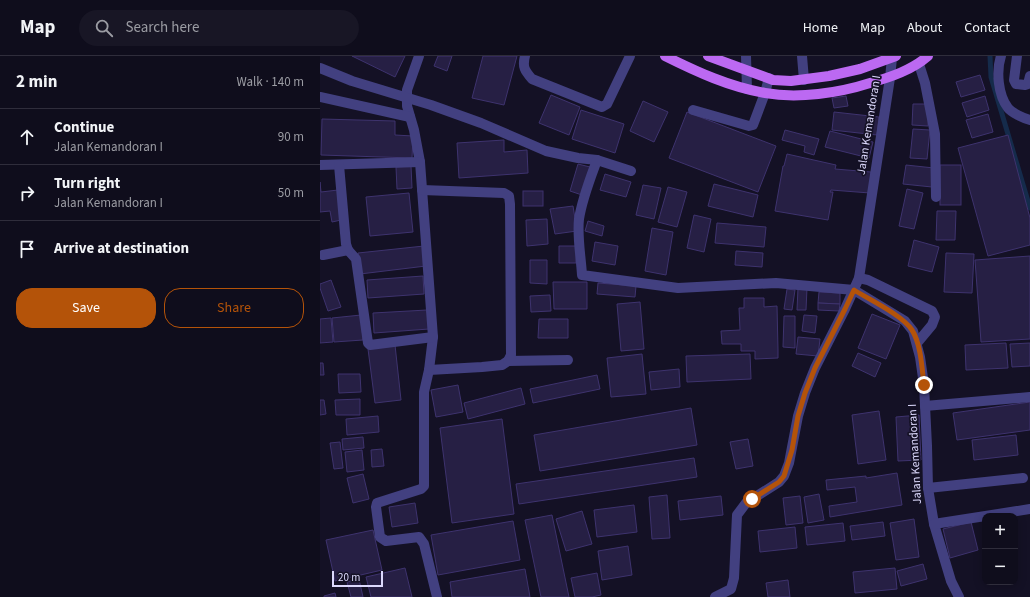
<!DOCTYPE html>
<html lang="en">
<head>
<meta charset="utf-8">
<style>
  body { margin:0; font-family:"Source Sans 3",sans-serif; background:#181625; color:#f1f3f6 }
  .controls { position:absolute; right:12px; bottom:12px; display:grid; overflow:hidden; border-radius:8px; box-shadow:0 2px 10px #0003 }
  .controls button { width:36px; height:36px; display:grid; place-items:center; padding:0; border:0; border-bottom:1px solid #2f2d3b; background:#0f0d1c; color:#f1f3f6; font:20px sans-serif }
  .scale { position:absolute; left:12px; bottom:10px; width:51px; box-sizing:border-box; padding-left:4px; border:2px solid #dcd9fc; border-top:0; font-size:11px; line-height:14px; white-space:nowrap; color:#dcd9fc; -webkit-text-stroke:3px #141125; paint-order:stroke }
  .stop { position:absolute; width:12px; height:12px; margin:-9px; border:3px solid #b45309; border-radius:50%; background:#fff }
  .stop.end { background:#b45309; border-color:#fff; box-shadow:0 1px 4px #0008 }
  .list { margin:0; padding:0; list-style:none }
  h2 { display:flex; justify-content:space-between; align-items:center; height:52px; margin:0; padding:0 16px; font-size:17px }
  h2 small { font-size:13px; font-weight:400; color:#9b9ca3 }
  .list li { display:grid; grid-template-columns:26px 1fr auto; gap:12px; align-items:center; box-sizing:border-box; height:56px; padding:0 16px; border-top:1px solid #2f2d3b }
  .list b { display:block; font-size:15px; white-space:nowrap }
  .list p { margin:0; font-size:13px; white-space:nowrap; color:#9b9ca3 }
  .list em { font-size:13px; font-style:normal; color:#9b9ca3 }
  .actions { display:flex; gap:8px; padding:12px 16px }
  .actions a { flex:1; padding:9px 0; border:1px solid #b45309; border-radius:16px; text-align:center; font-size:14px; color:#b45309 }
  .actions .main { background:#b45309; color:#fff }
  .icon { flex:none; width:22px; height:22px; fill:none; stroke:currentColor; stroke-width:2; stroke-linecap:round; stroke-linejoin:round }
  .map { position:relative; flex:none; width:710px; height:541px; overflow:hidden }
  header { display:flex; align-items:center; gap:24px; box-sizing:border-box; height:56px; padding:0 20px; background:#0f0d1c; border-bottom:1px solid #2f2d3b }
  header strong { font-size:19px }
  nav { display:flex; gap:22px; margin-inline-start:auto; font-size:14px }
  .search { width:280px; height:36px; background:#181625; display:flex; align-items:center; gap:10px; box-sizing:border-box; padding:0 14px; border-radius:22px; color:#9b9ca3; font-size:15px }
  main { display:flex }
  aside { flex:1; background:#0f0d1c }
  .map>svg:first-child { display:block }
</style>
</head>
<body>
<header>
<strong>Map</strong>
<div class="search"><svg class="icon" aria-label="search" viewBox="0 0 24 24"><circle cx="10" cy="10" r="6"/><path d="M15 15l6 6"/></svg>Search here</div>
<nav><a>Home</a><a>Map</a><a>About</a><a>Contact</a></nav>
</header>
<main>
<aside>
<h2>2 min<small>Walk · 140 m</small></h2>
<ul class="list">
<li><svg class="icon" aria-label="ahead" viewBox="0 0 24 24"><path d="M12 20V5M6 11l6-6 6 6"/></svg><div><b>Continue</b><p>Jalan Kemandoran I</p></div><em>90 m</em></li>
<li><svg class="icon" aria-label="right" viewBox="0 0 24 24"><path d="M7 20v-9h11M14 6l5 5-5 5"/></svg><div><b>Turn right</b><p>Jalan Kemandoran I</p></div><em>50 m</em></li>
<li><svg class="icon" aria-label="arrive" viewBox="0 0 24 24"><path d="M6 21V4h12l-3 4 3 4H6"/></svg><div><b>Arrive at destination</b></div></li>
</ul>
<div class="actions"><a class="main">Save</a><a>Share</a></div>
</aside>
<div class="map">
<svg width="710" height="541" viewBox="0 0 710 541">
  <rect width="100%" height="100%" fill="#141125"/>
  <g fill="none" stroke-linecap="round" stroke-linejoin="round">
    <polyline stroke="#152b4b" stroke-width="5" points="670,0 671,21 710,152"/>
  </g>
  <g fill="#261f44" stroke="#3e336e">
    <polygon points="32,0 85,0 75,21"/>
    <polygon points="118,0 132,0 127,15 114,10"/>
    <polygon points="163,0 197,0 184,49 152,42"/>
    <polygon points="660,19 665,34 641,41 636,26"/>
    <polygon points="231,39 260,51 249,79 219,67"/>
    <polygon points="526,40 528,50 514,52 512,42"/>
    <polygon points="665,40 669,54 647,61 642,47"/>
    <polygon points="323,45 348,56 334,86 310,75"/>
    <polygon points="593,48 609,48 608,70 592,69"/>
    <polygon points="261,54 304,68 295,97 252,83"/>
    <polygon points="367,56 456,90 438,136 349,102"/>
    <polygon points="514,56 559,61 557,79 512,74"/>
    <polygon points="668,58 673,76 652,82 646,64"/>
    <polygon points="2,63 75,65 75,79 93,80 92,102 1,99"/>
    <polygon points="593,73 610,74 607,103 590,102"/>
    <polygon points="465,74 499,83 494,99 484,96 485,90 462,84"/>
    <polygon points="510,75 553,86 549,102 505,91"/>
    <polygon points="688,79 710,162 710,189 668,200 638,92"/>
    <polygon points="184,84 184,96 207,94 208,117 139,122 137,87"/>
    <polygon points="467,98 516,109 515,113 551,116 550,137 511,134 510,136 513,136 508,164 455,155 463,110 464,110"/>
    <polygon points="258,108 270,111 262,139 250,135"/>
    <polygon points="586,109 614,112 612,131 583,128"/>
    <rect x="620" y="109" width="21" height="40"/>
    <polygon points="91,110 92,132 77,133 76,111"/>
    <polygon points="285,118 311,126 306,141 280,134"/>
    <polygon points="0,126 1,136 18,134 21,164 12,166 10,155 0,156"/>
    <polygon points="394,128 438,139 433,161 388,150"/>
    <polygon points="323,129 341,132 334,163 316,159"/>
    <polygon points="348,131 367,136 357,171 338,166"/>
    <polygon points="587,133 603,137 594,173 579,170"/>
    <rect x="203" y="135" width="20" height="15"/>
    <polygon points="89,137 93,176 50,180 46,141"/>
    <polygon points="253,150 257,175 235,178 230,153"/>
    <polygon points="617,155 636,155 635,184 616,184"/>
    <polygon points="374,159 391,163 384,196 367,192"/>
    <polygon points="227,163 228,188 207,190 206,164"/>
    <polygon points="268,165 284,170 282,180 265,175"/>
    <polygon points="397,167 446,171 444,191 395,187"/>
    <polygon points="332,172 353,176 346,219 325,215"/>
    <polygon points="594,184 619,191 612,216 588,210"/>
    <polygon points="275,186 298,190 295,209 272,205"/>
    <polygon points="104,190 106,210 40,218 38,197"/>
    <polygon points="239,190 257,190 256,207 239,207"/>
    <polygon points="416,195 443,197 442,211 415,209"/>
    <polygon points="626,197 654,198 652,237 624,236"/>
    <polygon points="710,200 710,283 661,286 655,204"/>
    <polygon points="210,204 227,204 227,228 210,227"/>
    <polygon points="103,220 104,238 48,242 47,224"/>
    <polygon points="11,224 21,251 8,255 0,232 0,228"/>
    <polygon points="233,226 267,226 267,253 234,253"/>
    <polygon points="278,227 316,230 315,241 277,238"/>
    <polygon points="478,232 487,232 486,254 477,254"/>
    <polygon points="467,233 475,234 472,254 464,253"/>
    <polygon points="499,236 520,237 520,248 498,247"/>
    <polygon points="230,239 231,255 211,256 210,240"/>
    <polygon points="424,242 444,242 444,251 457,250 458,294 458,302 435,303 435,295 421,295 421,288 402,288 401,275 420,274 419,252 424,252"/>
    <polygon points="320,246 324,293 301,295 297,248"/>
    <polygon points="498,247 520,248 519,255 498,254"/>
    <polygon points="107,254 109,273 54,277 53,257"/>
    <polygon points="552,258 580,269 566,303 538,292"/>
    <polygon points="41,259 43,284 14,286 12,262"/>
    <polygon points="484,259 497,260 495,277 482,275"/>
    <polygon points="464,260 475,260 475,292 463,291"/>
    <polygon points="11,262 13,286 0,287 0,263"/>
    <polygon points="219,263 248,263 248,282 218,282"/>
    <polygon points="478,281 500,283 498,300 476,298"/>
    <polygon points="686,287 688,312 646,314 645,289"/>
    <polygon points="710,287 710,310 692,311 690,288"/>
    <polygon points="75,289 81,344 55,347 48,293"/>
    <polygon points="538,297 561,307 555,321 532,310"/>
    <polygon points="322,298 326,338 291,341 287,302"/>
    <polygon points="430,298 431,323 367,326 366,300"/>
    <polygon points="0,307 3,307 4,319 0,319"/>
    <polygon points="359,313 360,331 331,334 329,316"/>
    <polygon points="18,318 40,318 41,336 19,337"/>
    <polygon points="277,319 280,333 213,347 210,333"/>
    <polygon points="138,329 143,356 116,361 111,334"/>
    <polygon points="201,332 205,348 148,363 144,347"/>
    <polygon points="40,343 40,359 16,359 15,344"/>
    <polygon points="0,344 4,344 6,358 0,359"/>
    <polygon points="710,346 710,374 637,384 633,357"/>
    <polygon points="371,352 377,389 220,415 214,379"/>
    <polygon points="559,355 566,404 538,408 532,359"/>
    <polygon points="599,359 601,404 578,405 576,361"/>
    <polygon points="58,360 59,376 27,379 26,363"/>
    <polygon points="182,363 194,458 132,467 120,372"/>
    <polygon points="696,379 698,399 654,404 652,384"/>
    <polygon points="43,381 44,392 23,394 22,383"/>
    <polygon points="428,383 433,410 416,413 410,386"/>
    <polygon points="20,386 23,412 14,413 10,387"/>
    <polygon points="62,393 64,410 52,411 51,394"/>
    <polygon points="42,394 44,414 27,416 25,396"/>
    <polygon points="374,402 377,421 199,448 196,428"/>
    <polygon points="577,417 582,449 510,461 509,450 537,446 535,431 507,434 506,424 546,420 546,422"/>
    <polygon points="43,418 49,443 33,447 27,422"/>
    <polygon points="499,438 504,464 488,467 484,441"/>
    <polygon points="347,439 350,482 332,483 329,441"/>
    <polygon points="401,440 403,459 360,464 358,445"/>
    <polygon points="480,440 483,467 466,469 463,442"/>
    <polygon points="95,447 98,467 72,471 69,451"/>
    <polygon points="314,449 317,476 277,481 274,454"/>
    <polygon points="262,455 272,488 246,495 236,463"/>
    <polygon points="232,459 249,541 221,541 205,464"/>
    <polygon points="594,463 599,501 576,504 570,467"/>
    <polygon points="193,465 200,504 118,519 111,479"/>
    <polygon points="563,466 565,480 532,484 530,470"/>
    <polygon points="651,466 658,494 630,502 623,473"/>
    <polygon points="523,467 525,485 487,489 485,471"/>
    <polygon points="475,471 477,492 440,496 438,475"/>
    <polygon points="53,474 62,514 15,525 6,484"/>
    <polygon points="308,490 312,519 282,524 278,495"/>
    <polygon points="603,508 607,523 581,530 577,515"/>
    <polygon points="85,512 92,541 51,541 46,521"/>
    <polygon points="575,512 577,533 535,537 533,516"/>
    <polygon points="205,513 210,541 132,541 130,526"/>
    <polygon points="277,517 281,539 272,541 255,541 251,522"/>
    <polygon points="39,523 43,541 31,541 27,526"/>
    <polygon points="468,524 470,541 448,541 446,527"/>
    <polygon points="15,537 16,541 4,541 4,540"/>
  </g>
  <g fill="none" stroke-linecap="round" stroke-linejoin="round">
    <g stroke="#424080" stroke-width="10">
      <polyline points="99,0 87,34 87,50 94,74 100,106 113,281 109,314 104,336 104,430 101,433 57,447 56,451 60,481 66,485 99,481 104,488 117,541"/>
      <path d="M205 0C202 11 205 15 212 23L282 51 287 48 310 0"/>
      <polyline points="426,0 427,33"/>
      <polyline points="482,0 484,24"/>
      <path d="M681 0C676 15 678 39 688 52 692 57 703 62 710 64"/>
      <polyline points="697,0 694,24 696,28 705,29 708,28 710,20"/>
      <polyline points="599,8 605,27 615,78 616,141"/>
      <polyline points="0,12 32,25 111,49 161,67 226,95 258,102 277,104 311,115"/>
      <polyline points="0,41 90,61"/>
      <polyline points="373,54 429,70 433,69 445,37 449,22"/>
      <path d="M277 104C270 123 262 143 259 163 257 181 261 201 262 219L358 232 456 227 534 234 585 265 593 275 600 301 604 329 607 390 608 432 614 468 631 525 639 541"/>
      <polyline points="0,109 100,106"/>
      <polyline points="19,109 26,188 28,194 36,203 48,287 50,289 113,281"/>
      <polyline points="102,134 184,137 189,140 190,148 191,299 188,305 182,309 162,311 109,314"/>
      <polyline points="3,199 28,194"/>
      <polyline points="539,222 548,224 612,255 615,261 612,269 597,287"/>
      <polyline points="188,305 248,304"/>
      <polyline points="605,350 710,341"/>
      <polyline points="608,432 703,422"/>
      <polyline points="614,468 710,453"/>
      <polyline points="395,541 411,533 414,522 417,459 426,447 459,426 464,420 469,407 478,360 485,337 495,312 525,253 539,222 570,22 572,2"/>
    </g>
    <g stroke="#bc69f2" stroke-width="10">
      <path d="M345 0C377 16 410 31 445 37 478 43 519 37 550 27 571 21 592 14 608 0"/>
      <polyline points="388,0 453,24 471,25 509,20 540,13 576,0"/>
    </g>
  </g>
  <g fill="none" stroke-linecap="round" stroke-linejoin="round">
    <path stroke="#b45309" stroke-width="5" d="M432 443 459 426 464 420 472 394 478 360 485 337 495 312 525 253 534 234C550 244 582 259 592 274 601 288 602 313 604 329"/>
  </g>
  <g text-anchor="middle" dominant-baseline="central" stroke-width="3.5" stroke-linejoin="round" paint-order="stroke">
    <g font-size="12" fill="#dcd9fc" stroke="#141125">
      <text transform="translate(549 69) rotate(-81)">Jalan Kemandoran I</text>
      <text transform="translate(595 398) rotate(-93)">Jalan Kemandoran I</text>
    </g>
  </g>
</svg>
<div class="controls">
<button>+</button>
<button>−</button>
</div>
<div class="scale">20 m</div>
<div class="stop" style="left:432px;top:443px"></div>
<div class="stop end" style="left:604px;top:329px"></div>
</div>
</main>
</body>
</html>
